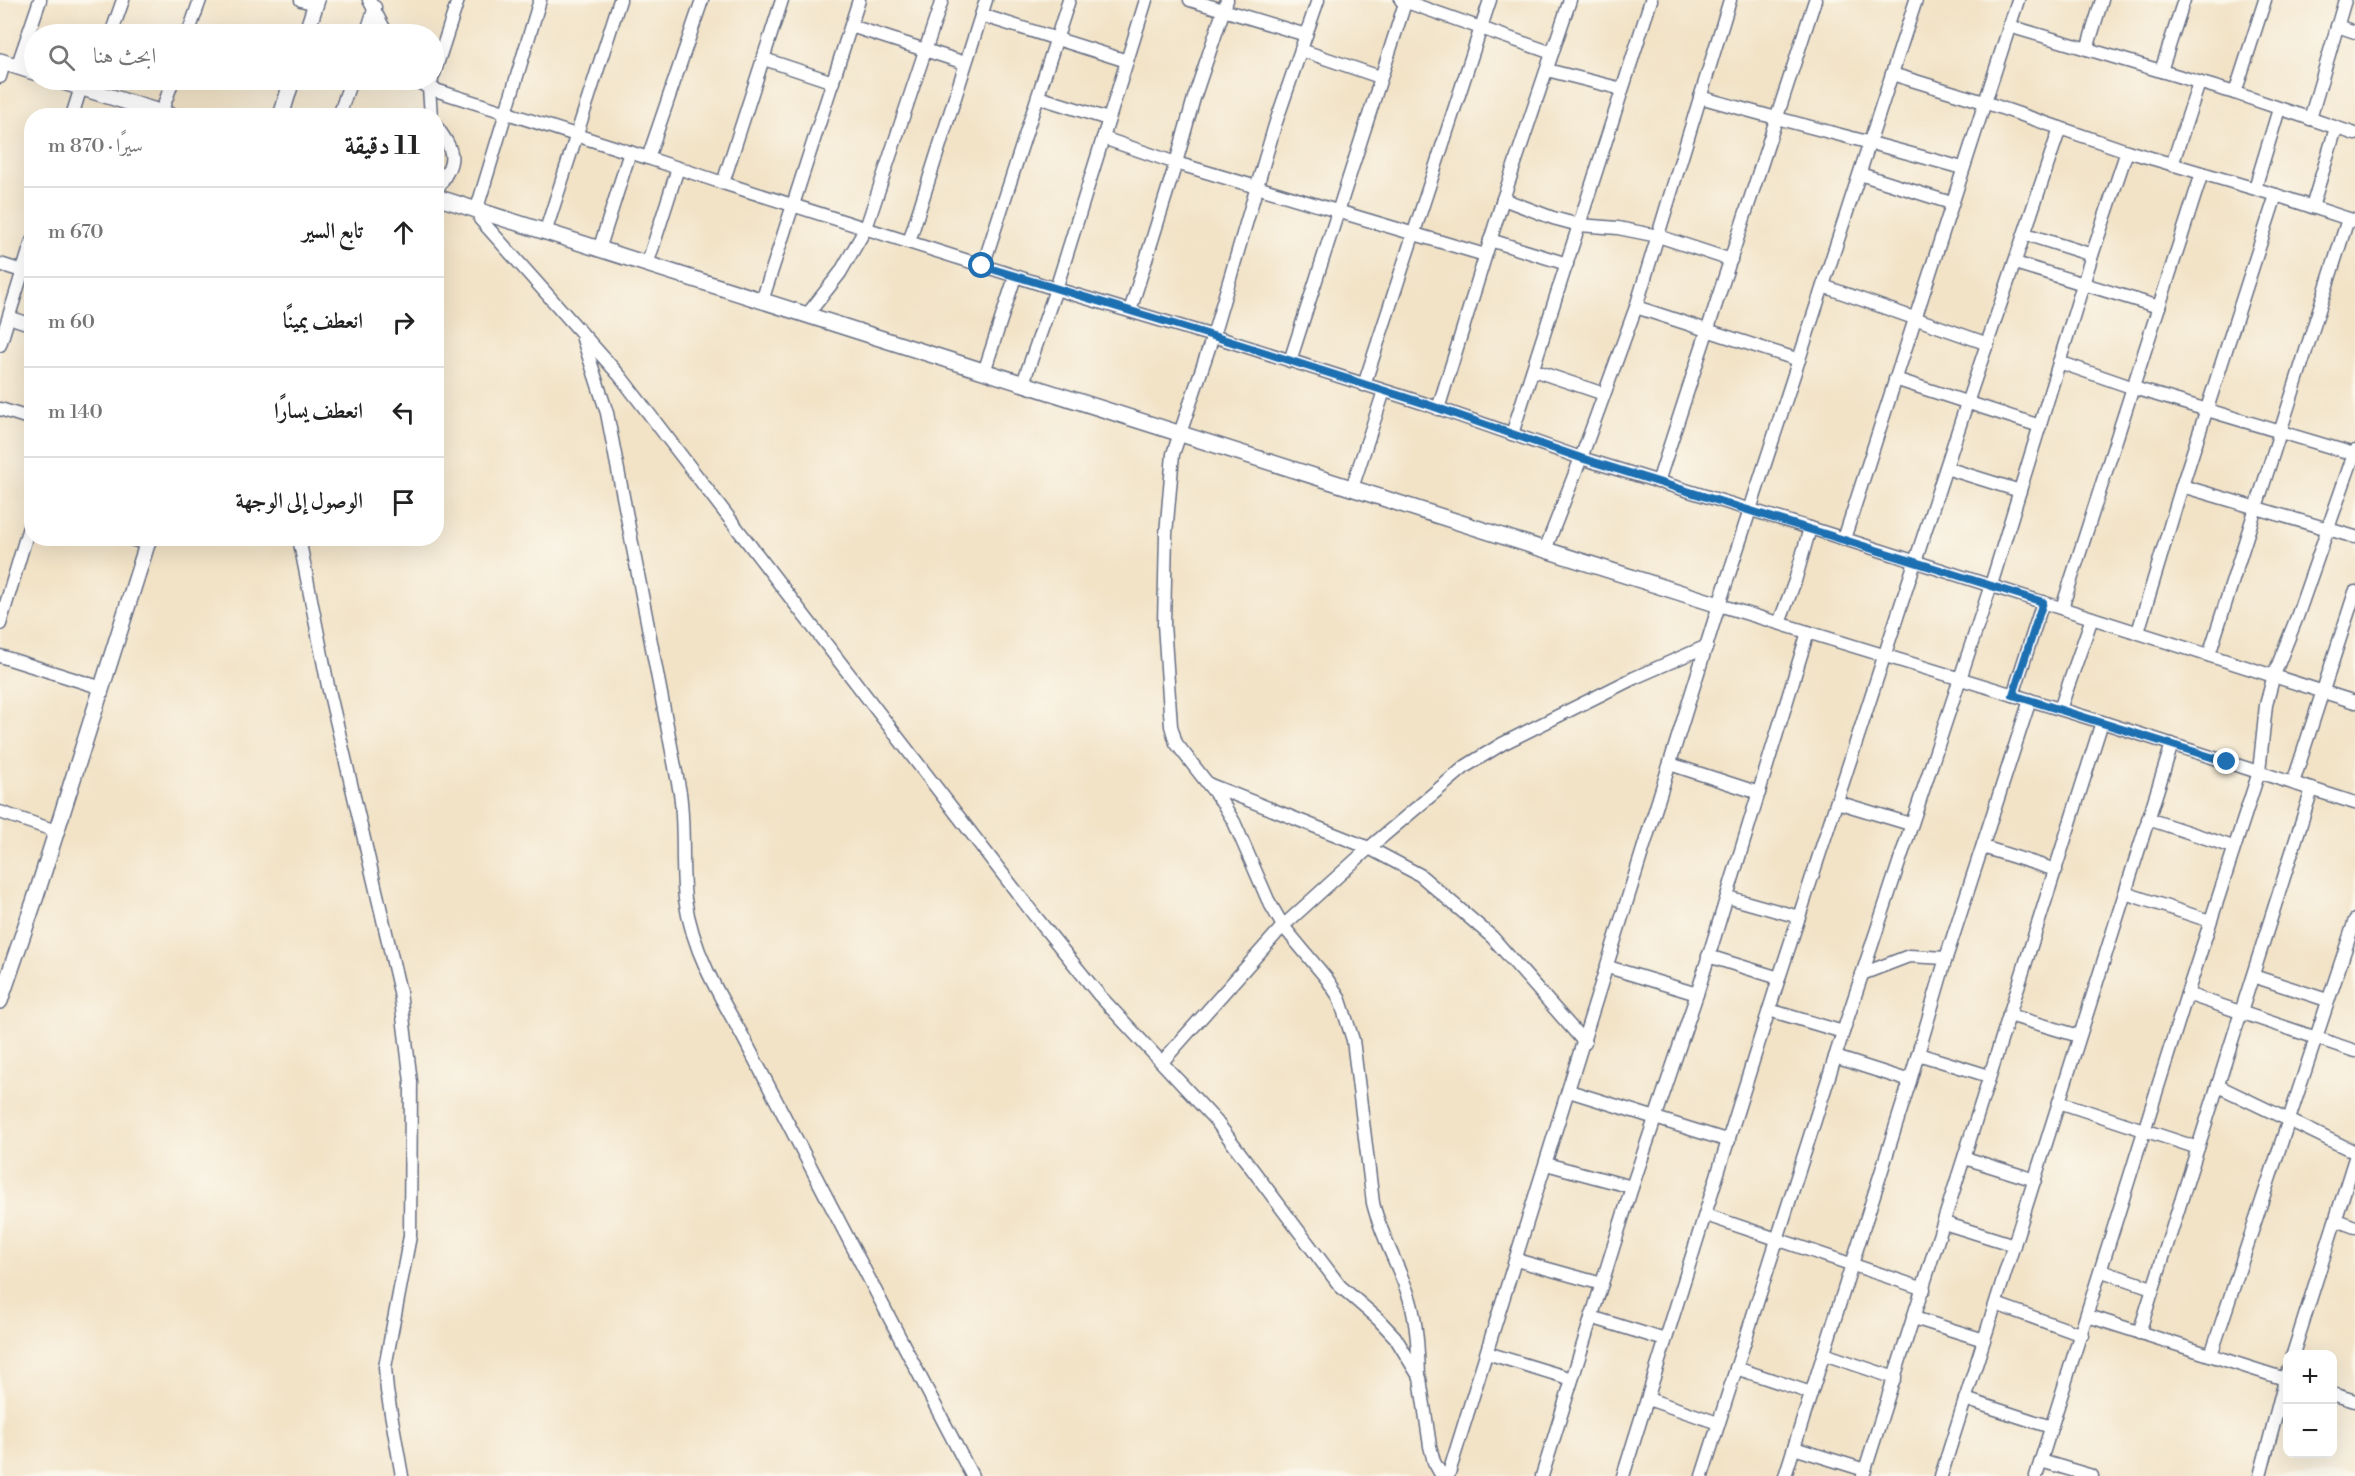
<!DOCTYPE html>
<html lang="ar">
<head>
<meta charset="utf-8">
<style>
  body { margin:0; font-family:"Libre Bodoni",Amiri,serif; background:#f2f2f2; color:#222; direction:rtl }
  .controls { position:absolute; right:18px; bottom:18px; display:grid; overflow:hidden; border-radius:12px; box-shadow:0 6px 24px #0002 }
  .controls button { width:54px; height:54px; display:grid; place-items:center; padding:0; border:0; border-bottom:2px solid #e0e0e0; background:#fff; color:#222; font:30px sans-serif }
  .stop { position:absolute; width:18px; height:18px; margin:-14px; border:4px solid #1f6fb2; border-radius:50%; background:#fff }
  .stop.end { background:#1f6fb2; border-color:#fff; box-shadow:0 2px 6px #0008 }
  .list { margin:0; padding:0; list-style:none }
  h2 { display:flex; justify-content:space-between; align-items:center; height:78px; margin:0; padding:0 24px; font-size:26px }
  h2 small { font-size:20px; font-weight:400; color:#767676 }
  .list li { display:grid; grid-template-columns:39px 1fr auto; gap:18px; align-items:center; box-sizing:border-box; height:90px; padding:0 24px; border-top:2px solid #e0e0e0 }
  .list b { display:block; font-size:22px; white-space:nowrap }
  .list em { font-size:20px; font-style:normal; color:#767676 }
  .icon { flex:none; width:33px; height:33px; fill:none; stroke:currentColor; stroke-width:2; stroke-linecap:round; stroke-linejoin:round }
  .map { position:relative; flex:none; width:2355px; height:1476px; overflow:hidden; direction:ltr }
  .search { position:absolute; background:#fff; box-shadow:0 6px 24px #0002; left:24px; top:24px; width:420px; height:66px; display:flex; align-items:center; gap:15px; box-sizing:border-box; padding:0 21px; border-radius:33px; color:#767676; font-size:22px }
  .panel { position:absolute; background:#fff; box-shadow:0 6px 24px #0002; left:24px; top:108px; width:420px; height:438px; border-radius:24px; direction:rtl }
  .map>svg:first-child { display:block }
</style>
</head>
<body>
<div class="map">
<svg width="2355" height="1476" viewBox="0 0 2355 1476">
  <rect width="100%" height="100%" fill="#fbf7ec"/>
  <filter id="ink" filterUnits="userSpaceOnUse"><feTurbulence type="fractalNoise" baseFrequency=".0167" numOctaves="2"/><feDisplacementMap in="SourceGraphic" scale="12" xChannelSelector="R" yChannelSelector="G"/><feConvolveMatrix kernelMatrix="1 2 1 2 8 2 1 2 1" color-interpolation-filters="sRGB"/></filter>
  <filter id="wash" filterUnits="userSpaceOnUse"><feTurbulence type="fractalNoise" baseFrequency=".008" numOctaves="4" result="noise"/><feDisplacementMap in="SourceGraphic" scale="24" xChannelSelector="R" yChannelSelector="G"/><feGaussianBlur stdDeviation="1.35" result="paint"/><feColorMatrix in="noise" values="0 0 0 0 0 0 0 0 0 0 0 0 0 0 0 0 0 1.4 0 .05"/><feComposite in="paint" operator="in"/></filter>
  <g filter="url(#wash)">
    <rect width="100%" height="100%" fill="#f2e3c7"/>
  </g>
  <g filter="url(#ink)">
    <g fill="none" stroke-linecap="round" stroke-linejoin="round">
      <g stroke="#666e83" stroke-width="15">
        <g id="minor">
          <polyline points="301,0 316,4"/>
          <polyline points="369,0 387,34"/>
          <polyline points="540,0 478,205 480,219 620,376 1035,916 1099,995 1216,1121 1340,1286 1378,1319 1395,1337 1420,1378 1430,1446 1434,1462 1442,1476"/>
          <polyline points="702,0 648,158 723,183"/>
          <polyline points="782,0 723,183 1056,289 1213,336 1426,404 1581,458 1810,528 2355,702"/>
          <polyline points="1190,0 1306,35"/>
          <path d="M1318 0 1275 125 1213 336 1173 454 1166 534 1164 624 1171 726 1176 743 1222 802 1234 822 1268 900 1283 926 1327 979 1339 997 1353 1040 1373 1203C1381 1237 1400 1267 1410 1300 1417 1324 1418 1350 1419 1375"/>
          <polyline points="1401,0 1552,53"/>
          <polyline points="981,15 1127,61"/>
          <polyline points="851,26 965,63"/>
          <polyline points="2009,26 2087,49 2102,0"/>
          <polyline points="2337,26 2355,32"/>
          <polyline points="111,34 123,0"/>
          <polyline points="188,34 200,0"/>
          <polyline points="366,34 375,7"/>
          <polyline points="2087,49 2235,93 2355,134"/>
          <polyline points="1301,50 1380,77"/>
          <polyline points="764,59 833,82"/>
          <polyline points="17,67 40,0"/>
          <polyline points="1547,70 1622,89"/>
          <polyline points="2161,71 2184,0"/>
          <polyline points="434,74 458,0"/>
          <polyline points="1892,74 1984,102 2127,151 2276,195 2355,221"/>
          <polyline points="0,77 4,63"/>
          <polyline points="415,80 429,88 431,116"/>
          <polyline points="432,80 429,88 648,158"/>
          <polyline points="2235,93 2265,0"/>
          <polyline points="1038,97 1108,119"/>
          <path d="M1700 97C1787 122 1875 143 1962 168"/>
          <polyline points="72,116 81,87"/>
          <polyline points="160,116 173,80"/>
          <polyline points="339,116 351,80"/>
          <polyline points="2310,119 2345,0"/>
          <path d="M436 126C458 156 455 160 436 191"/>
          <polyline points="1103,138 1176,163 1485,255"/>
          <polyline points="2172,165 2199,83"/>
          <polyline points="1860,174 1951,203"/>
          <polyline points="2255,188 2279,109"/>
          <polyline points="1503,199 1553,218 1579,225 1618,228 1658,236 1731,260"/>
          <polyline points="2312,207 2336,128"/>
          <polyline points="545,233 620,0"/>
          <polyline points="2025,234 2092,255"/>
          <polyline points="1490,240 1567,264"/>
          <polyline points="909,242 986,0"/>
          <polyline points="599,250 630,152"/>
          <polyline points="2015,263 2159,307"/>
          <polyline points="0,264 22,271"/>
          <polyline points="647,265 678,168"/>
          <polyline points="983,266 1069,0"/>
          <polyline points="1823,286 1988,344"/>
          <polyline points="762,301 859,0"/>
          <polyline points="1636,307 1799,360"/>
          <polyline points="1130,311 1176,163 1194,98 1227,0"/>
          <polyline points="807,315 840,273 866,228 942,0"/>
          <polyline points="9,317 32,325"/>
          <path d="M583 339 607 413 680 793C685 828 681 864 685 899 692 949 717 992 742 1035L972 1476"/>
          <polyline points="0,345 32,241"/>
          <polyline points="1290,361 1406,0"/>
          <polyline points="2059,362 2134,388 2354,454"/>
          <polyline points="1533,370 1604,394"/>
          <polyline points="984,372 1015,277"/>
          <polyline points="1895,379 2040,426"/>
          <polyline points="1023,383 1056,289 1146,0"/>
          <polyline points="1364,385 1490,0"/>
          <polyline points="0,409 32,419"/>
          <polyline points="1438,409 1503,199 1570,0"/>
          <polyline points="1512,434 1651,0"/>
          <polyline points="1946,468 2020,491"/>
          <polyline points="1658,482 1815,0"/>
          <polyline points="2182,486 2355,537"/>
          <polyline points="1352,488 1384,391"/>
          <polyline points="128,538 147,544"/>
          <polyline points="299,538 328,686 400,992 411,1082 410,1236 385,1367 387,1391 402,1476"/>
          <polyline points="1844,539 2018,0"/>
          <polyline points="1545,550 1581,458 1636,307 1730,0"/>
          <polyline points="1719,605 2102,722 2355,803"/>
          <polyline points="2062,608 2202,173"/>
          <polyline points="1779,623 1795,581 1810,528"/>
          <polyline points="0,624 32,517"/>
          <polyline points="2138,632 2182,486 2276,195"/>
          <polyline points="2209,655 2348,219"/>
          <polyline points="0,656 102,688"/>
          <polyline points="2013,695 2043,602"/>
          <polyline points="2060,709 2092,618"/>
          <polyline points="1670,764 1759,793"/>
          <polyline points="2293,783 2355,592"/>
          <polyline points="1208,784 1369,848 1420,875 1492,937 1585,1043"/>
          <polyline points="1837,802 1910,824"/>
          <polyline points="0,812 56,831"/>
          <polyline points="2148,819 2233,847"/>
          <polyline points="1983,847 2056,870"/>
          <polyline points="2125,893 2210,921"/>
          <polyline points="1727,897 1799,917"/>
          <polyline points="1708,956 1779,978"/>
          <polyline points="1608,967 1697,994"/>
          <polyline points="1862,974 1909,956 1946,958"/>
          <polyline points="2253,976 2327,1000"/>
          <polyline points="2187,994 2355,1051"/>
          <polyline points="1769,1010 1843,1032"/>
          <polyline points="2009,1015 2079,1036"/>
          <polyline points="1918,1054 1989,1076"/>
          <polyline points="1835,1057 1910,1081"/>
          <polyline points="1162,1062 1283,926 1369,848 1466,766 1502,744 1634,678 1707,646"/>
          <polyline points="2218,1086 2355,1152"/>
          <polyline points="1569,1091 1729,1141"/>
          <polyline points="2059,1102 2198,1148"/>
          <polyline points="1965,1158 2035,1180"/>
          <polyline points="1546,1164 1632,1187"/>
          <polyline points="1706,1215 1924,1289"/>
          <polyline points="2336,1220 2355,1227"/>
          <polyline points="1944,1223 2014,1245"/>
          <polyline points="1516,1260 1602,1284"/>
          <polyline points="2102,1271 2152,1288"/>
          <polyline points="1996,1304 2082,1335"/>
          <polyline points="2088,1316 2288,1380"/>
          <polyline points="1591,1317 1665,1340"/>
          <polyline points="1914,1318 1984,1340"/>
          <polyline points="2139,1333 2312,789"/>
          <polyline points="1487,1353 1572,1379"/>
          <polyline points="1824,1354 1895,1378"/>
          <polyline points="2293,1354 2355,1158"/>
          <polyline points="2211,1355 2355,920"/>
          <polyline points="1736,1368 1811,1393"/>
          <polyline points="2332,1394 2355,1401"/>
          <polyline points="1648,1399 1718,1423"/>
          <polyline points="1965,1399 2051,1427"/>
          <polyline points="1794,1448 1865,1470"/>
          <polyline points="2041,1461 2092,1476"/>
          <polyline points="1448,1476 1719,605 1916,0"/>
          <polyline points="1542,1476 1632,1187 1697,994 1808,632"/>
          <polyline points="1623,1476 1779,978 1967,403 2060,128"/>
          <polyline points="1702,1476 1843,1032 1991,585 2092,255 2127,151"/>
          <polyline points="1785,1476 1910,1081 1946,958 2030,700"/>
          <polyline points="1863,1476 2102,722"/>
          <polyline points="1941,1476 2172,744"/>
          <polyline points="2036,1476 2187,994 2259,772 2266,705 2274,675 2297,617 2355,451"/>
          <polyline points="2260,1476 2287,1372"/>
        </g>
      </g>
      <g stroke="#666e83" stroke-width="18">
        <g id="tertiary">
          <polyline points="306,34 317,0"/>
          <polyline points="0,61 34,72"/>
          <polyline points="57,80 172,116"/>
          <polyline points="281,116 292,80"/>
          <polyline points="436,197 1719,605"/>
          <polyline points="0,1001 36,896 149,538"/>
        </g>
      </g>
      <use href="#minor" stroke="#fff" stroke-width="12"/>
      <use href="#tertiary" stroke="#fff" stroke-width="15"/>
    </g>
  </g>
  <g fill="none" stroke-linecap="round" stroke-linejoin="round" filter="url(#ink)">
    <polyline stroke="#1f6fb2" stroke-width="8" points="982,266 1213,336 1426,404 1581,458 2043,602 2013,695 2227,762"/>
  </g>
</svg>
<div class="controls">
<button>+</button>
<button>−</button>
</div>
<div class="stop" style="left:982px;top:266px"></div>
<div class="stop end" style="left:2227px;top:762px"></div>
<div class="search"><svg class="icon" aria-label="search" viewBox="0 0 24 24"><circle cx="10" cy="10" r="6"/><path d="M15 15l6 6"/></svg>ابحث هنا</div>
<section class="panel">
<h2>11 دقيقة<small>سيرًا · 870 m</small></h2>
<ul class="list">
<li><svg class="icon" aria-label="ahead" viewBox="0 0 24 24"><path d="M12 20V5M6 11l6-6 6 6"/></svg><div><b>تابع السير</b></div><em>670 m</em></li>
<li><svg class="icon" aria-label="right" viewBox="0 0 24 24"><path d="M7 20v-9h11M14 6l5 5-5 5"/></svg><div><b>انعطف يمينًا</b></div><em>60 m</em></li>
<li><svg class="icon" aria-label="left" viewBox="0 0 24 24"><path d="M17 20v-9H6M10 6l-5 5 5 5"/></svg><div><b>انعطف يسارًا</b></div><em>140 m</em></li>
<li><svg class="icon" aria-label="arrive" viewBox="0 0 24 24"><path d="M6 21V4h12l-3 4 3 4H6"/></svg><div><b>الوصول إلى الوجهة</b></div></li>
</ul>
</section>
</div>
</body>
</html>
